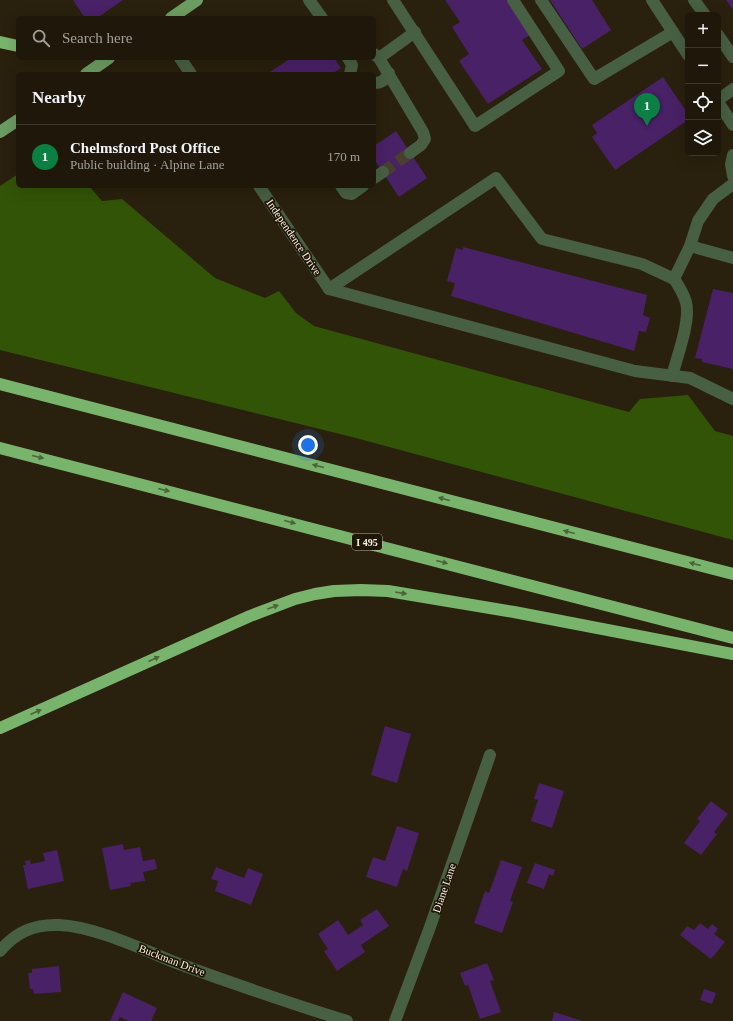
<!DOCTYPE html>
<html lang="en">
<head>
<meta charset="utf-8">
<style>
  body { margin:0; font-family:"Times New Roman",serif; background:#2c2518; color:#f1f3f6 }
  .controls { position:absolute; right:12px; top:12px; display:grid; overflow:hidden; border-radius:6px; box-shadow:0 4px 16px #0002 }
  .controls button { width:36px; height:36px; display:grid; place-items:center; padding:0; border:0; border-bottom:1px solid #3c372b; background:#1f180a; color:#f1f3f6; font:20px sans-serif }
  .you { position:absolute; left:308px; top:445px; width:14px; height:14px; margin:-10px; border:3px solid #fff; border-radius:50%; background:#1a73e8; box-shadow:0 0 0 6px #1a73e833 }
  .badge { display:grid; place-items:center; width:26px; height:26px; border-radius:50%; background:#0b8043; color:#fff; font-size:13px; font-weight:700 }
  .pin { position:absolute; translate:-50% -33px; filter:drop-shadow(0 1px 2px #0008) }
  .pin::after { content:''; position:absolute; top:21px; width:14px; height:12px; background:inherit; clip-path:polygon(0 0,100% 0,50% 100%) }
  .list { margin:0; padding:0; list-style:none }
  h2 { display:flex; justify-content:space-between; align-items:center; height:52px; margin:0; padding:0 16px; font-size:17px }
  h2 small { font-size:13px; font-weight:400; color:#a1a09c }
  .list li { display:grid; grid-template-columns:26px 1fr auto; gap:12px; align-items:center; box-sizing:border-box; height:64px; padding:0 16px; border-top:1px solid #3c372b }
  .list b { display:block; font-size:15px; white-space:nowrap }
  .list p { margin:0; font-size:13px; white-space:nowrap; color:#a1a09c }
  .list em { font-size:13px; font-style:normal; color:#a1a09c }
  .icon { flex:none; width:22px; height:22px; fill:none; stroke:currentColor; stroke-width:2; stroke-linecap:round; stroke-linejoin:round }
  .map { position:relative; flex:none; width:733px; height:1021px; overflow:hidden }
  .search { position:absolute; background:#1f180a; box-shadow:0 4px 16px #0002; left:16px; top:16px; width:360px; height:44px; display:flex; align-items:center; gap:10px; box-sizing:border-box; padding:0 14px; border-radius:6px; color:#a1a09c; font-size:15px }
  .panel { position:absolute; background:#1f180a; box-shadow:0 4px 16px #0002; left:16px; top:72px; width:360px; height:116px; border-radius:6px }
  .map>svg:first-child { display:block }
</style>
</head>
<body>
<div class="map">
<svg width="733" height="1021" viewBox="0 0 733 1021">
  <rect width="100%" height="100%" fill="#29200d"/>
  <polygon fill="#325407" points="18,174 18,186 89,186 102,201 122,199 215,278 265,298 279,291 296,313 314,326 629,412 640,399 688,395 715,431 733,436 733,540 356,438 0,350 0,186"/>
  <g fill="#492166">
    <polygon points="73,0 123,0 97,18 85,18"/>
    <polygon points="445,0 507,0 530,35 522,40 542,69 488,104 459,61 469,54 452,27 460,22"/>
    <polygon points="550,0 592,0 611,30 582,49"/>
    <polygon points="726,0 733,0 733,10"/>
    <polygon points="291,58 334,58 341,68 332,74 267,74"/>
    <polygon points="663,77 688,114 688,120 615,170 592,137 597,133 592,125"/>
    <polygon points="396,131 427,178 399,197 374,159 374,146"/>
    <polygon points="463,247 647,295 643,315 650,318 646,332 639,331 634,351 451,296 455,283 447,281 456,248 463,250"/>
    <polygon points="713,289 733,293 733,369 702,362 702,359 695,358"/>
    <polygon points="385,726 411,734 397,783 371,775"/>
    <polygon points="539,783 564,791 552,828 531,821 538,800 534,799"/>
    <polygon points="711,801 728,814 714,832 717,834 701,855 684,843 700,821 697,819"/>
    <polygon points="397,826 419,833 407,871 403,869 397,887 366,877 373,857 385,861"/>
    <polygon points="123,844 124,850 140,847 143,861 155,859 157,869 143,872 145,881 130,883 131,886 110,890 102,848"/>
    <polygon points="57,850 64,881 28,889 23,865 26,865 25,861 30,860 31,864 45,861 43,853"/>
    <polygon points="501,860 522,867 510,901 513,902 502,933 474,923 485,891 489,893"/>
    <polygon points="535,863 555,870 553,876 549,874 544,889 527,883"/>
    <polygon points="216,867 244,878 248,868 263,874 251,905 215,891 218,881 211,879"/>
    <polygon points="377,909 389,926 361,945 365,952 337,971 324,951 328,949 318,934 338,920 348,935 363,925 360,920"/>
    <polygon points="700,923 708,929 712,924 718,929 714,934 725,942 711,959 680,935 687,926 694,930"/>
    <polygon points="487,963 494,980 490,981 501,1012 480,1019 468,985 465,986 460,973"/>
    <polygon points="59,966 61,992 34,994 33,989 30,989 28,973 32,973 32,969"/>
    <polygon points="704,989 716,993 712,1004 700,1000"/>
    <polygon points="123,992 157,1008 151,1021 128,1021 120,1017 118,1021 110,1021"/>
    <polygon points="554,1012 583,1021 552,1021"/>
  </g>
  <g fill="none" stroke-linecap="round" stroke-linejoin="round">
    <polyline stroke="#483f2d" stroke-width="12" stroke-dasharray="12 6" stroke-linecap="butt" points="383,172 410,153"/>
    <g stroke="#475f42" stroke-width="12">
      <polyline points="309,0 322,18"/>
      <polyline points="393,0 475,126 559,71 513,0"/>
      <polyline points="541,0 594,79 673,32"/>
      <polyline points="652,0 688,55"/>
      <polyline points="694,0 705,15"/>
      <polyline points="718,35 733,57"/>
      <polyline points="374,54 379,58 423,132 425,139 421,145 410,153"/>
      <polyline points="180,58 191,74"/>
      <polyline points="348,58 352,65 350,74"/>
      <polyline points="379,58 415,32"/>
      <path d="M374 83C382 83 385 80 389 73"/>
      <polyline points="718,100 733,89"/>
      <polyline points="718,102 733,125"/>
      <polyline points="733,155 731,164 733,176"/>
      <polyline points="374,178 383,172"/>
      <polyline points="259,186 329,289"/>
      <polyline points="341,186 346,193 352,194 363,186"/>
      <polyline points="690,246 733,258"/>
      <polyline points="329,289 496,178 542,239 642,264 674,279 690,246 698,221 713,199 733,184"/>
      <polyline points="329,289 635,371 690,378 733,399"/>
      <path d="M672 376C677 357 691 320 686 302 683 293 679 286 674 279"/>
      <path d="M0 951C16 932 34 924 59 925 93 926 142 949 174 962 231 983 289 1003 347 1021"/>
      <polyline points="395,1021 430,927 490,755"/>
    </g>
    <g stroke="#6b9c61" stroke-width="12">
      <polyline points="171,18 197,0"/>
      <polyline points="86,74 109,58"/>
      <polyline points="0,132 18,120"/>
    </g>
    <g stroke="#79b46c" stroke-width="12">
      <polyline points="0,42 18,46"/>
      <polyline points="0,384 733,574"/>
      <polyline points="0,448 733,638"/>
      <polyline points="0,728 250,616 295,599 315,594 334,591 361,590 388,591 514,612 733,654"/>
    </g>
  </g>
  <defs><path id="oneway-solid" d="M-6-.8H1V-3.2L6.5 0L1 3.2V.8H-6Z"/></defs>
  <g fill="#4c6538">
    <use href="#oneway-solid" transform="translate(38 457) rotate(14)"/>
    <use href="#oneway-solid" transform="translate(318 466) rotate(-165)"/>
    <use href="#oneway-solid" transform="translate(164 490) rotate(14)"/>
    <use href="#oneway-solid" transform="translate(444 499) rotate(-165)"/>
    <use href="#oneway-solid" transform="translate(290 522) rotate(15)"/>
    <use href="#oneway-solid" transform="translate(569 532) rotate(-165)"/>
    <use href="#oneway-solid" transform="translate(442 562) rotate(15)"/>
    <use href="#oneway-solid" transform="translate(695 564) rotate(-165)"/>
    <use href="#oneway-solid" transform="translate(401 593) rotate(9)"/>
    <use href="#oneway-solid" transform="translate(273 607) rotate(-20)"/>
    <use href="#oneway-solid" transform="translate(154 659) rotate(-24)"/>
    <use href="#oneway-solid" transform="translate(36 712) rotate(-24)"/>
  </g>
  <g text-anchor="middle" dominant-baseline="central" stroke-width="3.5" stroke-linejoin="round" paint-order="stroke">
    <rect fill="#201605" stroke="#b7afa2" stroke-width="1" x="352" y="534" width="30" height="16" rx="3"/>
    <g font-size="10" font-weight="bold" fill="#f8f1e5">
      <text x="367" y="542">I 495</text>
    </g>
    <g font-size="11" fill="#f8f1e5" stroke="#201605">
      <text transform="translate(294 237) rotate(56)">Independence Drive</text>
      <text transform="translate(444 888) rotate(-71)">Diane Lane</text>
      <text transform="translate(172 960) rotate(21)">Buckman Drive</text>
    </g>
  </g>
</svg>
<div class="controls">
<button>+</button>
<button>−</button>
<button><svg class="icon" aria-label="locate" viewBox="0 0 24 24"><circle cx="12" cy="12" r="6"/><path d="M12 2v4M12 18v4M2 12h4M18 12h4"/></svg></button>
<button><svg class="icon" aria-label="layers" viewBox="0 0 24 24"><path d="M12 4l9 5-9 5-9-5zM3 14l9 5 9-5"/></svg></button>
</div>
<div class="you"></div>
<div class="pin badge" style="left:647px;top:126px">1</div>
<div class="search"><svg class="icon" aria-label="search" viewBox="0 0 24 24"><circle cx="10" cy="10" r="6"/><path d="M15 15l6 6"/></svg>Search here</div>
<section class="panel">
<h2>Nearby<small></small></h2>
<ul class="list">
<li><span class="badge">1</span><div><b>Chelmsford Post Office</b><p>Public building · Alpine Lane</p></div><em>170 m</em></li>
</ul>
</section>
</div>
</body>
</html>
